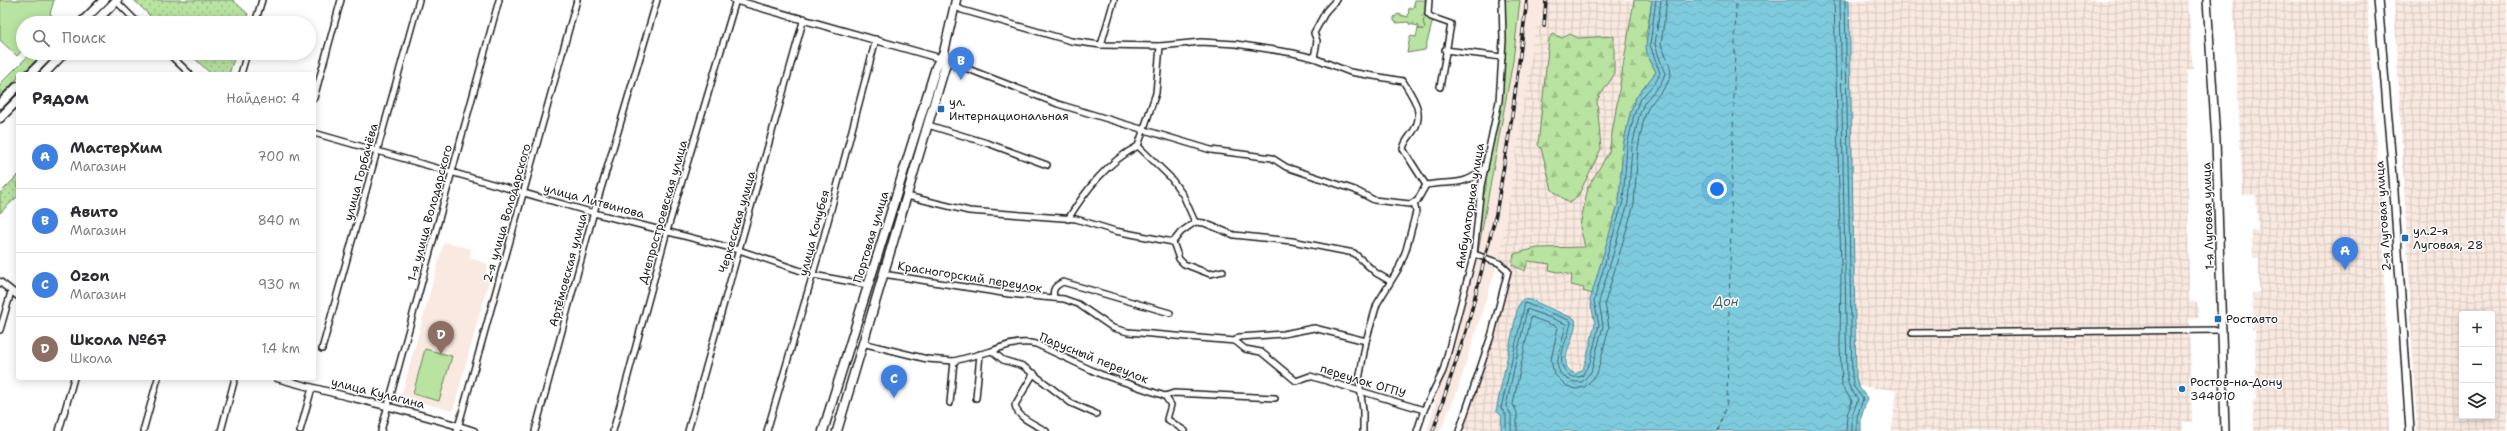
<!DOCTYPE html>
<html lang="ru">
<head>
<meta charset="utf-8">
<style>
  body { margin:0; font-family:"Shantell Sans",sans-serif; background:#f7f7f7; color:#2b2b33 }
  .controls { position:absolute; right:12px; bottom:12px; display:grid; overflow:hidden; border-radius:4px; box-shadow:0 2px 10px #0003 }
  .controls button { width:36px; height:36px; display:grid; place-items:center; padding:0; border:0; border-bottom:1px solid #e1e1e2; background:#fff; color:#2b2b33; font:20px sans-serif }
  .you { position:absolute; left:1717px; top:189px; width:14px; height:14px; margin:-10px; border:3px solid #fff; border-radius:50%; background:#1a73e8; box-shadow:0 0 0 6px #1a73e833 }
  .badge { display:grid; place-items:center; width:26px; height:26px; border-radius:50%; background:#ea580c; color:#fff; font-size:13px; font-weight:700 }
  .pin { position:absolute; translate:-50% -33px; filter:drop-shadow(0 1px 2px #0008) }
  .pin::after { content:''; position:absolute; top:21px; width:14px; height:12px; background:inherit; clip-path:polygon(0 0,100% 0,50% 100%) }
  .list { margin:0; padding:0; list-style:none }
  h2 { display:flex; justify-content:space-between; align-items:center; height:52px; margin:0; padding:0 16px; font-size:17px }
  h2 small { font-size:13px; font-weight:400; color:#7c7c81 }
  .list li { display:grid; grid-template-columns:26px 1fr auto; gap:12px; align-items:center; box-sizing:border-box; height:64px; padding:0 16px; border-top:1px solid #e1e1e2 }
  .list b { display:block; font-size:15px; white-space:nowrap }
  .list p { margin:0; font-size:13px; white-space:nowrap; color:#7c7c81 }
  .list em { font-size:13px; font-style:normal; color:#7c7c81 }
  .icon { flex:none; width:22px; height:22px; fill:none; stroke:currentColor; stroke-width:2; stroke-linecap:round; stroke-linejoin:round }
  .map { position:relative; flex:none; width:2507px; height:431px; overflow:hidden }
  .search { position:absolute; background:#fff; box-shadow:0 2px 10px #0003; left:16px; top:16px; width:300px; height:44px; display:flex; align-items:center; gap:10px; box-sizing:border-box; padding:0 14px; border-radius:22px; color:#7c7c81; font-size:15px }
  .panel { position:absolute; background:#fff; box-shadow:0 2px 10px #0003; left:16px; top:72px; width:300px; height:308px; border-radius:4px }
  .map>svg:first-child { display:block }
</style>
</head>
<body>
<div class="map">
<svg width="2507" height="431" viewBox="0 0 2507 431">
  <defs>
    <pattern id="industrial-grid" width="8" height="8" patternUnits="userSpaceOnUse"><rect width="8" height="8" fill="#f9e9e1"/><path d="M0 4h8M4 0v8" fill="none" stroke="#d5c7c0"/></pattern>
    <pattern id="forest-firs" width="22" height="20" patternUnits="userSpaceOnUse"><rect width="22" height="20" fill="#b8e3a0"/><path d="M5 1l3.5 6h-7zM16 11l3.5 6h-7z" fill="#9ec289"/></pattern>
    <pattern id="park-dots" width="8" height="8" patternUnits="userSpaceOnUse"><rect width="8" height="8" fill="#b8e3a0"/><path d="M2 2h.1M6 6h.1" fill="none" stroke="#9ec289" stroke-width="1.8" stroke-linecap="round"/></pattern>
    <pattern id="water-waves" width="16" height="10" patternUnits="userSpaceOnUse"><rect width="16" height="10" fill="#7ecbdd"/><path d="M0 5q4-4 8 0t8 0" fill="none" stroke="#6caebd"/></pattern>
  </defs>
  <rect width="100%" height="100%" fill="#fff"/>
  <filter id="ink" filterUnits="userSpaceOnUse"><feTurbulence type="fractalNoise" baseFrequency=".025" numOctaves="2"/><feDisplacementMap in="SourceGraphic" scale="8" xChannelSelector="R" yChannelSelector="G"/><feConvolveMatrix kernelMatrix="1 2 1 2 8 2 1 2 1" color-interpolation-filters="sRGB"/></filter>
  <g filter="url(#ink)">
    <g fill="#f9e9e1">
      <polygon points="1520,0 1543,0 1541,26 1535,28 1502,249 1457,392 1440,431 1427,431 1481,239 1513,61"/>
      <polygon points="444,242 471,249 469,258 488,264 484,278 489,280 453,411 401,397"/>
    </g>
    <g fill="url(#industrial-grid)" fill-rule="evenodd">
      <polygon points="1543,0 1652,0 1646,35 1647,54 1654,67 1623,146 1621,177 1591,311 1595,324 1583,369 1580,373 1572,372 1566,361 1566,313 1526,298 1518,306 1496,411 1502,416 1501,426 1504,431 1459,431 1492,333 1508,271 1499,263 1535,28 1541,26"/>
      <polygon points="1849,0 2188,0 2193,69 2187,69 2189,301 2197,302 2199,318 2189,319 2192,422 2183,421 2183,431 1892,431 1896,390 1858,386 1856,377"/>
      <polygon points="2233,0 2367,0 2379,188 2382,189 2389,431 2254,431 2253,400 2256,400 2255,330 2252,330 2252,327 2254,326 2252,293 2259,292 2259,258 2253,258 2252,231 2258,230 2256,195 2243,195"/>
      <path d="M2394 0H2507V431H2417ZM2462 314H2492V416H2462Z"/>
    </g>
    <g fill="#b8e3a0" stroke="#6a805e">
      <polygon points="0,0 54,0 50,14 53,16 47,23 23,23 23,50 17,56 0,40"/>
      <path d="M1502 0H1520L1513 61 1478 252C1476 250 1478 205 1481 201 1486 191 1488 184 1484 172L1499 101Z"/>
      <polygon points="1426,17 1433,20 1425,50 1407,53 1410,36 1416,37 1418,29 1423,29 1423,21"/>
      <polygon points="31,53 43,53 22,74 18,74 18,78 0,96 0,84"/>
      <polygon points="425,349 452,356 439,401 413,394"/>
    </g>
    <g fill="url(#forest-firs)" stroke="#6a805e">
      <polygon points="1415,0 1425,0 1426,17 1423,21 1425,28 1423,29 1418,29 1418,26 1409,24 1409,22 1397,23 1394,21 1394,17 1398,14 1408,17 1409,8 1413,8"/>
      <polygon points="1634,0 1652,0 1646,35 1647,54 1656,72 1635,99 1630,114 1623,146 1619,201 1592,294 1583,291 1584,288 1571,285 1572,275 1549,270 1550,264 1528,261 1525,271 1512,265 1514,254 1537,248 1585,247 1580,226 1588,187 1609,152"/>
      <polygon points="1552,34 1562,38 1570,34 1578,38 1614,36 1614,75 1597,100 1601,149 1578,196 1569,203 1552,190 1541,148 1538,145 1549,39"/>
    </g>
    <g fill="url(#park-dots)" stroke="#6a805e">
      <polygon points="134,0 233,0 248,14 245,23 157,23"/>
      <polygon points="189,53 236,53 229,74 211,74"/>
      <polygon points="18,175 18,196 0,213 0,193"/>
    </g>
    <path fill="url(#water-waves)" stroke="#578590" d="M1652 0H1849L1856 377 1858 386 1867 398 1861 418V431H1504L1501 428 1502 416 1496 411 1518 306 1523 299 1531 300 1575 319C1579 335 1552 366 1576 374L1583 369 1586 360 1595 324 1590 300 1619 201 1623 146 1630 114 1635 99 1656 72 1647 54 1646 46Z"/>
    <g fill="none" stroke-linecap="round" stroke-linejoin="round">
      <g stroke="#436269" stroke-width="1">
        <polyline points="1834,0 1841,267 1840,346 1842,386 1852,401 1847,415 1846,431"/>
        <polyline points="1840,0 1847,377 1850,389 1858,399 1852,416 1852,431"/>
        <polyline points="1845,0 1852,377 1854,387 1863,399 1857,417 1857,431"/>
        <path d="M1506 431V415L1501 408 1525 303 1571 321C1570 337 1553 359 1567 373 1572 378 1576 378 1582 376L1590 362 1599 325 1594 301 1623 201 1627 146 1634 115 1639 101 1657 80 1660 73 1650 45 1656 0"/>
        <polyline points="1511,431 1511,414 1506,406 1527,309 1566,324 1557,364 1560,373 1567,379 1575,382 1582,382 1591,372 1603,326 1599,302 1628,203 1632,147 1639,116 1644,103 1661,83 1665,74 1655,45 1661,0"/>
        <polyline points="1517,431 1517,413 1513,404 1531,317 1558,327 1551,360 1554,374 1567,386 1576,389 1585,387 1597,374 1609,327 1605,303 1634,204 1638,148 1644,118 1649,106 1666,86 1671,75 1670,67 1661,44 1667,0"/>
      </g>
      <polyline stroke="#436269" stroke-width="1" stroke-dasharray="5 4" stroke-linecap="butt" points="1718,431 1727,402 1736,0"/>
      <g stroke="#1c1c1c" stroke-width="8">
        <g id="minor">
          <polyline points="1429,0 1428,14 1431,17 1451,24 1440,87"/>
          <polyline points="116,1 138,23"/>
          <path d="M955 6 962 10 1071 41 1101 45 1160 46 1201 42 1236 44 1293 53 1314 58 1350 72 1403 81C1412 96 1425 112 1414 130 1410 137 1405 140 1403 149L1426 185"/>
          <polyline points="255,23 262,0"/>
          <polyline points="1101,45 1114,0"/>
          <polyline points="1445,50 1502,57"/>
          <polyline points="168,53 190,74"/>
          <polyline points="1314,58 1317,41 1314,33 1326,11 1336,0"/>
          <polyline points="945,60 1058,104 1211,150 1272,158 1286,167 1355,190 1374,200 1410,204 1417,201 1426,185"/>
          <polyline points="241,74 247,53"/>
          <polyline points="314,98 341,0"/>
          <polyline points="928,125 990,144 1047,165"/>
          <polyline points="314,133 594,213 739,250 813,275 868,285"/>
          <polyline points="1138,146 1170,177 1183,195 1195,222"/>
          <path d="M1426 185C1453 180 1462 188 1485 168"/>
          <polyline points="907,196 969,211 1076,219 1115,231 1173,242 1179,259 1184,264 1210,274 1223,271"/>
          <path d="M1068 219C1086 190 1107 162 1138 146L1156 93 1160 46"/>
          <polyline points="1173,242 1181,232 1195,222 1204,223 1234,235 1292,241 1354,253 1376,273 1390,281"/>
          <polyline points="883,274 1009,294 1064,299 1078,304 1113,328 1128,332 1235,341 1239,337 1283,334 1314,328 1366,341"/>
          <path d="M1054 298C1052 289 1055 286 1063 282L1170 313"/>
          <polyline points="0,330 11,292"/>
          <polyline points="1912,333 2223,330"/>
          <polyline points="1235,341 1245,349 1261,352 1296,381 1310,376 1424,410"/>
          <polyline points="862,343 927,359 954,361 992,351 1003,360 1023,366 1071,403 1096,414"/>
          <polyline points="322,349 419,0"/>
          <path d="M992 351C1005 345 1022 341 1036 344L1100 374 1165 396 1174 393 1275 398"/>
          <path d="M1034 373 1015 405C1017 418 1035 424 1046 431"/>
          <polyline points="1165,396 1171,405 1167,419 1185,431"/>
          <polyline points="976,398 980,354"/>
          <polyline points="950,403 954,361"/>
          <polyline points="59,431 74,378"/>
          <polyline points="143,431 158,378"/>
          <polyline points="221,431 235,378"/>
          <polyline points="300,431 312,388"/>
          <polyline points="381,431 499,0"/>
          <polyline points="457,431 577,0"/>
          <polyline points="535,431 592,219 657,0"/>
          <polyline points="613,431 667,231 736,0"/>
          <polyline points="688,431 804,18"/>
          <polyline points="767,431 824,236 876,39"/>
          <polyline points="1363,431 1363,410 1359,380 1366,341 1377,304 1399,268 1406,250 1416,212 1414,202"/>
          <polyline points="1417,431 1424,410 1443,371 1474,254 1481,186 1499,101 1503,40 1502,0"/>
          <polyline points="1459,431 1492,333 1508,271 1499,263 1474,254"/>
        </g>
      </g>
      <g stroke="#1c1c1c" stroke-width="9">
        <g id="tertiary">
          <polyline points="734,0 939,58"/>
          <polyline points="0,282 18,296"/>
          <path d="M277 378C342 397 409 409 474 431"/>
        </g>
      </g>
      <g stroke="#1c1c1c" stroke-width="10">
        <g id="secondary">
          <polyline points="2207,0 2216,140 2225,431"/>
          <polyline points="2378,0 2393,177 2410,431"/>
        </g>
      </g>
      <g stroke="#1c1c1c" stroke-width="11">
        <g id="primary">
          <polyline points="81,23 104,0"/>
          <polyline points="94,23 117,0"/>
          <polyline points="30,74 51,53"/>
          <polyline points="44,74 64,53"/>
          <polyline points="0,104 18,86"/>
          <polyline points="0,118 18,100"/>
          <polyline points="823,431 936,67 944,52 956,0"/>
          <polyline points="837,431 944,70 947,61 944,52"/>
        </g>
      </g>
      <use href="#minor" stroke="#fff" stroke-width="5"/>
      <use href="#tertiary" stroke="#fff" stroke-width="6"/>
      <use href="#secondary" stroke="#fff" stroke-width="7"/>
      <use href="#primary" stroke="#fff" stroke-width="8"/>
      <g stroke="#1c1c1c" stroke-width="3.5">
        <g id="rail">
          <polyline points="1544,26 1546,0"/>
          <polyline points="1433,431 1467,328 1496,214 1512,116 1527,0"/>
        </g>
      </g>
      <use href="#rail" stroke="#fff" stroke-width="2" stroke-dasharray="6" stroke-linecap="butt"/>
    </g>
  </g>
  <g fill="#1f6fb2" stroke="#fff" stroke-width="1.5">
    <rect x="937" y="105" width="8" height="8" rx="2"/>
    <rect x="2401" y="234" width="8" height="8" rx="2"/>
    <rect x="2214" y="315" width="8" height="8" rx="2"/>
    <circle cx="2182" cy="389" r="4"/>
  </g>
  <g text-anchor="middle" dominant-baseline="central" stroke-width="3" stroke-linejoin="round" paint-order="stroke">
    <g font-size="12" fill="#1c1c1c" stroke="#fff" text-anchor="start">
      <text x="949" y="102">ул.<tspan x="949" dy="14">Интернациональная</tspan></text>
      <text x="2413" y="231">ул.2-я<tspan x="2413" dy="14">Луговая, 28</tspan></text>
      <text x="2226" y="319">Роставто</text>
      <text x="2190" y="382">Ростов-на-Дону<tspan x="2190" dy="14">344010</tspan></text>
    </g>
    <g font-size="12" fill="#1c1c1c" stroke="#fff">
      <text transform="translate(361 172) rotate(-75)">улица Горбачёва</text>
      <text transform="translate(594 201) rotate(15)">улица Литвинова</text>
      <text transform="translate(1470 206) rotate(-81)">Амбулаторная улица</text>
      <text transform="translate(663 212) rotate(-74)">Днепростроевская улица</text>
      <text transform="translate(430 213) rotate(-75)">1-я улица Володарского</text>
      <text transform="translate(507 213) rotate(-74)">2-я улица Володарского</text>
      <text transform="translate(2208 216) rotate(-92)">1-я Луговая улица</text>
      <text transform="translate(2383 216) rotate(-94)">2-я Луговая улица</text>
      <text transform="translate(737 222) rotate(-74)">Черкесская улица</text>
      <text transform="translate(814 233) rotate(-75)">улица Кочубея</text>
      <text transform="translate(871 237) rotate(-73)">Портовая улица</text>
      <text transform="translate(568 270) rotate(-75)">Артёмовская улица</text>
      <text transform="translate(970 277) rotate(9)">Красногорский переулок</text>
      <text transform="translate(1094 358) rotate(22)">Парусный переулок</text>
      <text transform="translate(1363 381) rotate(17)">переулок ОГПУ</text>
      <text transform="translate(378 393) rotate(14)">улица Кулагина</text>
    </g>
    <g font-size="13" font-style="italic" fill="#436269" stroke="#fff">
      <text x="1726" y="301">Дон</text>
    </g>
  </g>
</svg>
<div class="controls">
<button>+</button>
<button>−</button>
<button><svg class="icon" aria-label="layers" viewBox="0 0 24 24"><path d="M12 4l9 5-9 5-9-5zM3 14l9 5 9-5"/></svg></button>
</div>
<div class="you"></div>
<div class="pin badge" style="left:2345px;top:270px;background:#3f7fe0">A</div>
<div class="pin badge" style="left:961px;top:80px;background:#3f7fe0">B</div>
<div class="pin badge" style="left:894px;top:398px;background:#3f7fe0">C</div>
<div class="pin badge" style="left:441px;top:354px;background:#8d6e63">D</div>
<div class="search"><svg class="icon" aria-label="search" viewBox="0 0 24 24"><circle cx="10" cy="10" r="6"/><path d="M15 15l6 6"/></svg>Поиск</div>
<section class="panel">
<h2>Рядом<small>Найдено: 4</small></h2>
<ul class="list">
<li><span class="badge" style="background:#3f7fe0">A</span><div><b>МастерХим</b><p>Магазин</p></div><em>700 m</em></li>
<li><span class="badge" style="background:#3f7fe0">B</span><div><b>Авито</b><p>Магазин</p></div><em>840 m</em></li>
<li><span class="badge" style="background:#3f7fe0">C</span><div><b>Ozon</b><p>Магазин</p></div><em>930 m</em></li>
<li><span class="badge" style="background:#8d6e63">D</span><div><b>Школа №67</b><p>Школа</p></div><em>1.4 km</em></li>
</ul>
</section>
</div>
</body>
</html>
